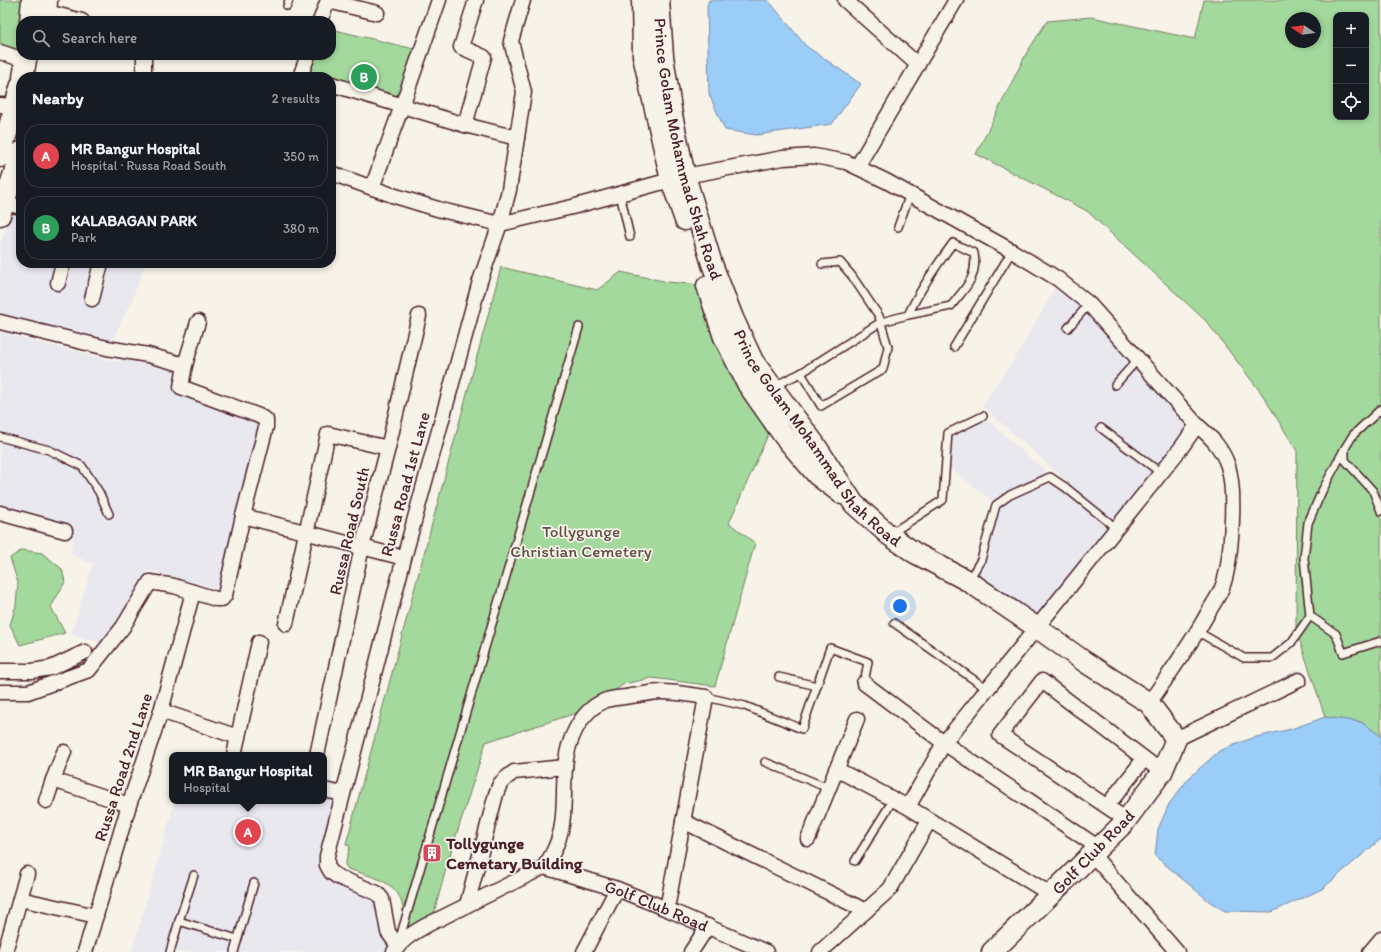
<!DOCTYPE html>
<html lang="en">
<head>
<meta charset="utf-8">
<style>
  body { margin:0; font-family:Itim,sans-serif; background:#20242c; color:#f1f3f6 }
  .controls { position:absolute; right:12px; top:12px; display:grid; overflow:hidden; border-radius:8px; box-shadow:0 2px 6px #0003 }
  .controls button { width:36px; height:36px; display:grid; place-items:center; padding:0; border:0; border-bottom:1px solid #363941; background:#171b24; color:#f1f3f6; font:20px sans-serif }
  .compass { position:absolute; left:1285px; top:12px; width:36px; height:36px; border-radius:50%; background:#171b24; box-shadow:0 2px 6px #0003; rotate:283deg }
  .you { position:absolute; left:900px; top:606px; width:14px; height:14px; margin:-10px; border:3px solid #fff; border-radius:50%; background:#1a73e8; box-shadow:0 0 0 6px #1a73e833 }
  .badge { display:grid; place-items:center; width:26px; height:26px; border-radius:50%; background:#8c9099; color:#fff; font-size:13px; font-weight:700 }
  .pin { position:absolute; translate:-50% -50%; border:2px solid #fff; box-shadow:0 1px 4px #0006 }
  .popup { position:absolute; left:169px; top:752px; width:158px; height:52px; box-sizing:border-box; display:grid; place-content:center; border-radius:8px; background:#171b24; filter:drop-shadow(0 1px 3px #0005); font-size:13px; white-space:nowrap; color:#9ea1a6 }
  .popup b { font-size:15px; color:#f1f3f6 }
  .popup::after { content:''; position:absolute; left:50%; top:100%; margin-left:-8px; border:8px solid transparent; border-top-color:#171b24 }
  .list { margin:0; padding:0; list-style:none }
  h2 { display:flex; justify-content:space-between; align-items:center; height:52px; margin:0; padding:0 16px; font-size:17px }
  h2 small { font-size:13px; font-weight:400; color:#9ea1a6 }
  .list li { display:grid; grid-template-columns:26px 1fr auto; gap:12px; align-items:center; box-sizing:border-box; height:64px; margin:0 8px 8px; padding:0 8px; border:1px solid #363941; border-radius:16px }
  .list b { display:block; font-size:15px; white-space:nowrap }
  .list p { margin:0; font-size:13px; white-space:nowrap; color:#9ea1a6 }
  .list em { font-size:13px; font-style:normal; color:#9ea1a6 }
  .icon { flex:none; width:22px; height:22px; fill:none; stroke:currentColor; stroke-width:2; stroke-linecap:round; stroke-linejoin:round }
  .map { position:relative; flex:none; width:1381px; height:952px; overflow:hidden }
  .search { position:absolute; background:#171b24; box-shadow:0 2px 6px #0003; left:16px; top:16px; width:320px; height:44px; display:flex; align-items:center; gap:10px; box-sizing:border-box; padding:0 14px; border-radius:16px; color:#9ea1a6; font-size:15px }
  .panel { position:absolute; background:#171b24; box-shadow:0 2px 6px #0003; left:16px; top:72px; width:320px; height:196px; border-radius:16px }
  .map>svg:first-child { display:block }
</style>
</head>
<body>
<div class="map">
<svg width="1381" height="952" viewBox="0 0 1381 952">
  <rect width="100%" height="100%" fill="#f7f3e8"/>
  <filter id="ink" filterUnits="userSpaceOnUse"><feTurbulence type="fractalNoise" baseFrequency=".025" numOctaves="2"/><feDisplacementMap in="SourceGraphic" scale="8" xChannelSelector="R" yChannelSelector="G"/><feConvolveMatrix kernelMatrix="1 2 1 2 8 2 1 2 1" color-interpolation-filters="sRGB"/></filter>
  <g filter="url(#ink)">
    <g fill="#e9e8ef">
      <polygon points="13,206 21,208 21,263 145,263 130,306 124,315 113,340 98,342 0,315 0,245"/>
      <polygon points="1055,288 1077,301 1194,426 1114,523 982,406 1017,355"/>
      <polygon points="0,332 116,362 129,358 184,374 181,387 262,423 218,589 148,570 102,643 71,634 93,564 70,554 74,538 0,520"/>
      <polygon points="985,418 1112,530 1036,622 973,579 984,558 1000,507 949,467 951,435"/>
      <polygon points="324,793 340,797 321,868 379,895 392,945 387,952 132,952 175,801 324,801"/>
    </g>
    <g fill="#a3d99c" stroke="#767c64" fill-rule="evenodd">
      <polygon points="0,0 24,0 21,21 21,55 0,46"/>
      <path d="M1204 0H1381V736L1361 722 1325 717 1296 629 1297 451 1262 394 1206 321 1087 211 976 154 1026 54 1047 21 1091 17 1195 39ZM1336 15H1366V117H1336ZM1291 18H1315V42H1291Z"/>
      <polygon points="331,29 418,50 400,102 331,81 331,77 316,77 304,73 312,55 331,55"/>
      <path d="M501 267 597 290 621 272 668 282 712 286 775 419 729 523 755 543 715 686 652 678 624 684 589 709 486 742 449 858 432 920 421 926 408 927C402 919 404 910 401 900 394 880 366 875 348 869L345 865 350 846 346 844Z"/>
      <polygon points="22,550 42,553 62,569 65,582 51,607 65,633 20,645 10,625 16,605 18,583 10,558"/>
    </g>
    <g fill="#9acdf8" stroke="#7a87a6">
      <polygon points="709,0 768,0 806,46 861,84 832,124 756,135 725,130 709,94 707,6"/>
      <polygon points="1325,717 1361,722 1381,736 1381,839 1322,889 1272,912 1225,911 1210,902 1155,856 1158,829 1169,804 1189,778 1219,751 1252,738 1291,729"/>
    </g>
    <g fill="none" stroke-linecap="round" stroke-linejoin="round">
      <g stroke="#4a1f2b" stroke-width="10">
        <g id="lane">
          <polyline points="287,6 289,0"/>
          <polyline points="620,194 630,237"/>
          <polyline points="898,227 910,194"/>
          <polyline points="1068,328 1089,304"/>
          <polyline points="954,347 1012,251"/>
          <path d="M801 373 881 322 908 315 951 306C965 288 978 278 974 253L953 243C936 266 920 289 908 315"/>
          <polyline points="1115,385 1138,359"/>
          <polyline points="774,386 801,373 821,406 883,369 888,347 879,316 852,276 840,262 822,264"/>
          <polyline points="1381,409 1353,435 1345,448 1345,460 1373,491 1381,511"/>
          <polyline points="1101,428 1161,473"/>
          <polyline points="0,437 49,450 82,466 99,492 109,514"/>
          <polyline points="890,534 943,500 948,433 983,416"/>
          <polyline points="968,581 981,560 996,505 1010,495 1050,477 1065,487 1116,528"/>
          <polyline points="1310,616 1304,558 1308,523 1322,491 1345,448"/>
          <polyline points="894,623 987,689"/>
          <polyline points="1198,632 1244,658 1272,658 1291,643 1310,616 1336,634 1343,653 1381,641"/>
          <polyline points="779,677 817,686"/>
          <polyline points="706,697 745,706 802,729 830,648 868,662 864,683"/>
          <polyline points="765,762 828,788"/>
          <polyline points="855,861 893,800"/>
          <polyline points="179,921 194,875"/>
          <polyline points="399,941 579,327"/>
          <polyline points="170,952 179,921 237,939"/>
          <polyline points="234,952 254,883"/>
        </g>
      </g>
      <g stroke="#4a1f2b" stroke-width="17">
        <g id="street">
          <polyline points="845,0 918,65"/>
          <polyline points="328,1 377,13"/>
          <polyline points="47,12 82,21"/>
          <polyline points="320,21 328,0"/>
          <polyline points="0,52 27,61"/>
          <polyline points="144,73 144,55"/>
          <polyline points="300,77 308,55"/>
          <polyline points="331,84 465,125 517,138"/>
          <polyline points="0,105 16,106"/>
          <polyline points="465,125 484,57 461,47 476,0"/>
          <polyline points="857,167 956,0"/>
          <path d="M331 173 392 195 441 210 500 224 572 207 685 176 783 158 814 156 846 162 886 181 1012 251 1058 279 1089 304 1197 425C1211 437 1222 448 1228 466 1236 491 1232 566 1221 590 1218 597 1213 604 1209 611 1192 643 1170 673 1149 703"/>
          <polyline points="372,188 402,106 439,0"/>
          <polyline points="4,203 21,207"/>
          <polyline points="58,283 63,263"/>
          <polyline points="92,299 101,263"/>
          <polyline points="0,322 107,348 148,355 185,365"/>
          <polyline points="0,513 65,531"/>
          <polyline points="243,516 404,558"/>
          <polyline points="286,624 328,434 388,448"/>
          <polyline points="0,671 32,671 51,668 85,652"/>
          <polyline points="864,683 944,743 1099,848"/>
          <polyline points="0,692 28,692 89,670 123,627 150,582 174,586 216,599 222,599 225,595 243,516 266,427 266,420 259,416 181,387 185,365 198,322"/>
          <polyline points="161,711 238,737"/>
          <polyline points="1176,739 1299,680"/>
          <polyline points="234,755 259,642"/>
          <polyline points="317,755 362,547 388,448 419,316"/>
          <polyline points="836,769 908,807 1052,895"/>
          <polyline points="53,780 64,752"/>
          <polyline points="324,790 343,794"/>
          <polyline points="46,801 53,780 129,805"/>
          <polyline points="1107,806 1144,759"/>
          <polyline points="908,807 944,743 1181,448 1197,425"/>
          <polyline points="1127,820 1000,735 1042,681 1162,772"/>
          <polyline points="683,821 866,911"/>
          <polyline points="808,839 857,719"/>
          <polyline points="1092,854 1177,952"/>
          <path id="s1" d="M544 867 617 889 667 909 766 952"/>
          <polyline points="20,899 96,916"/>
          <polyline points="467,905 496,794 500,784 506,778 514,772 565,767"/>
          <polyline points="398,946 388,932 382,899 377,893 338,877 331,872 327,865 327,856 404,558 480,281 500,224 509,190 524,92 511,41 523,0"/>
          <polyline points="5,952 27,874"/>
          <polyline points="85,952 129,805 161,711 193,592"/>
          <path d="M394 952C402 939 416 931 429 924L544 867C569 833 562 807 565 768 567 742 579 712 604 701 612 697 623 698 631 696 641 695 651 692 661 692 676 692 691 695 706 697L667 909"/>
          <polyline points="584,952 617,889"/>
          <polyline points="691,952 708,926"/>
          <polyline points="820,952 890,889 929,821"/>
          <polyline points="1370,952 1381,939"/>
        </g>
      </g>
      <g stroke="#4a1f2b" stroke-width="23">
        <g id="secondary">
          <polyline points="642,0 643,56 671,180 685,220"/>
          <path id="s2" d="M659 0 663 56 672 115 685 176 712 264 733 318 753 361 814 443 854 504 889 535 915 553 968 581 1036 627 1085 662 1149 703 1176 739 1162 772 1124 823 992 952"/>
          <polyline points="30,21 32,0"/>
          <polyline points="46,21 47,0"/>
          <polyline points="23,77 27,55"/>
          <polyline points="0,157 21,85"/>
          <polyline points="0,215 21,152"/>
          <polyline points="707,286 724,337 748,385 783,435 817,475 842,494"/>
        </g>
      </g>
      <use href="#lane" stroke="#f7f3e8" stroke-width="7"/>
      <use href="#street" stroke="#f7f3e8" stroke-width="14"/>
      <use href="#secondary" stroke="#f7f3e8" stroke-width="20"/>
    </g>
  </g>
  <defs>
    <g id="building-square" transform="scale(1)"><rect x="-9" y="-9" width="18" height="18" rx="4" fill="#d1495b" stroke="#f7f3e8"/><path d="M-4-6H4V6H1V3H-1V6H-4ZM-2.5-4.3h1.7v1.8h-1.7ZM.8-4.3h1.7v1.8H.8ZM-2.5-1h1.7V.8h-1.7ZM.8-1h1.7V.8H.8Z" fill="#fff"/></g>
  </defs>
  <g fill-rule="evenodd">
    <use href="#building-square" x="432" y="853"/>
  </g>
  <g text-anchor="middle" dominant-baseline="central" stroke-width="3.5" stroke-linejoin="round" paint-order="stroke">
    <g font-size="17" fill="#4a1f2b" stroke="#f7f3e8">
      <text stroke="none"><textPath href="#s2" startOffset="152">Prince Golam Mohammad Shah Road</textPath></text>
      <text stroke="none"><textPath href="#s2" startOffset="476">Prince Golam Mohammad Shah Road</textPath></text>
      <text transform="translate(405 484) rotate(-75)">Russa Road 1st Lane</text>
      <text transform="translate(349 531) rotate(-77)">Russa Road South</text>
      <text transform="translate(123 767) rotate(-72)">Russa Road 2nd Lane</text>
      <text transform="translate(1093 852) rotate(-46)">Golf Club Road</text>
      <text stroke="none"><textPath href="#s1" startOffset="119">Golf Club Road</textPath></text>
    </g>
    <g font-size="17" fill="#604e47" stroke="#f7f3e8">
      <text x="581" y="531">Tollygunge<tspan x="581" dy="20">Christian Cemetery</tspan></text>
    </g>
    <g font-size="17" font-weight="bold" fill="#4a1f2b" stroke="#f7f3e8" text-anchor="start">
      <text x="446" y="843">Tollygunge<tspan x="446" dy="20">Cemetary Building</tspan></text>
    </g>
  </g>
</svg>
<div class="controls">
<button>+</button>
<button>−</button>
<button><svg class="icon" aria-label="locate" viewBox="0 0 24 24"><circle cx="12" cy="12" r="6"/><path d="M12 2v4M12 18v4M2 12h4M18 12h4"/></svg></button>
</div>
<svg class="compass" viewBox="-18 -18 36 36"><path d="M0-13l5 13h-10z" fill="#e53935"/><path d="M0 13l5-13h-10z" fill="#9ea1a6"/></svg>
<div class="you"></div>
<div class="pin badge" style="left:248px;top:832px;background:#e0444e">A</div>
<div class="popup"><b>MR Bangur Hospital</b>Hospital</div>
<div class="pin badge" style="left:364px;top:77px;background:#2e9e5b">B</div>
<div class="search"><svg class="icon" aria-label="search" viewBox="0 0 24 24"><circle cx="10" cy="10" r="6"/><path d="M15 15l6 6"/></svg>Search here</div>
<section class="panel">
<h2>Nearby<small>2 results</small></h2>
<ul class="list">
<li><span class="badge" style="background:#e0444e">A</span><div><b>MR Bangur Hospital</b><p>Hospital · Russa Road South</p></div><em>350 m</em></li>
<li><span class="badge" style="background:#2e9e5b">B</span><div><b>KALABAGAN PARK</b><p>Park</p></div><em>380 m</em></li>
</ul>
</section>
</div>
</body>
</html>
